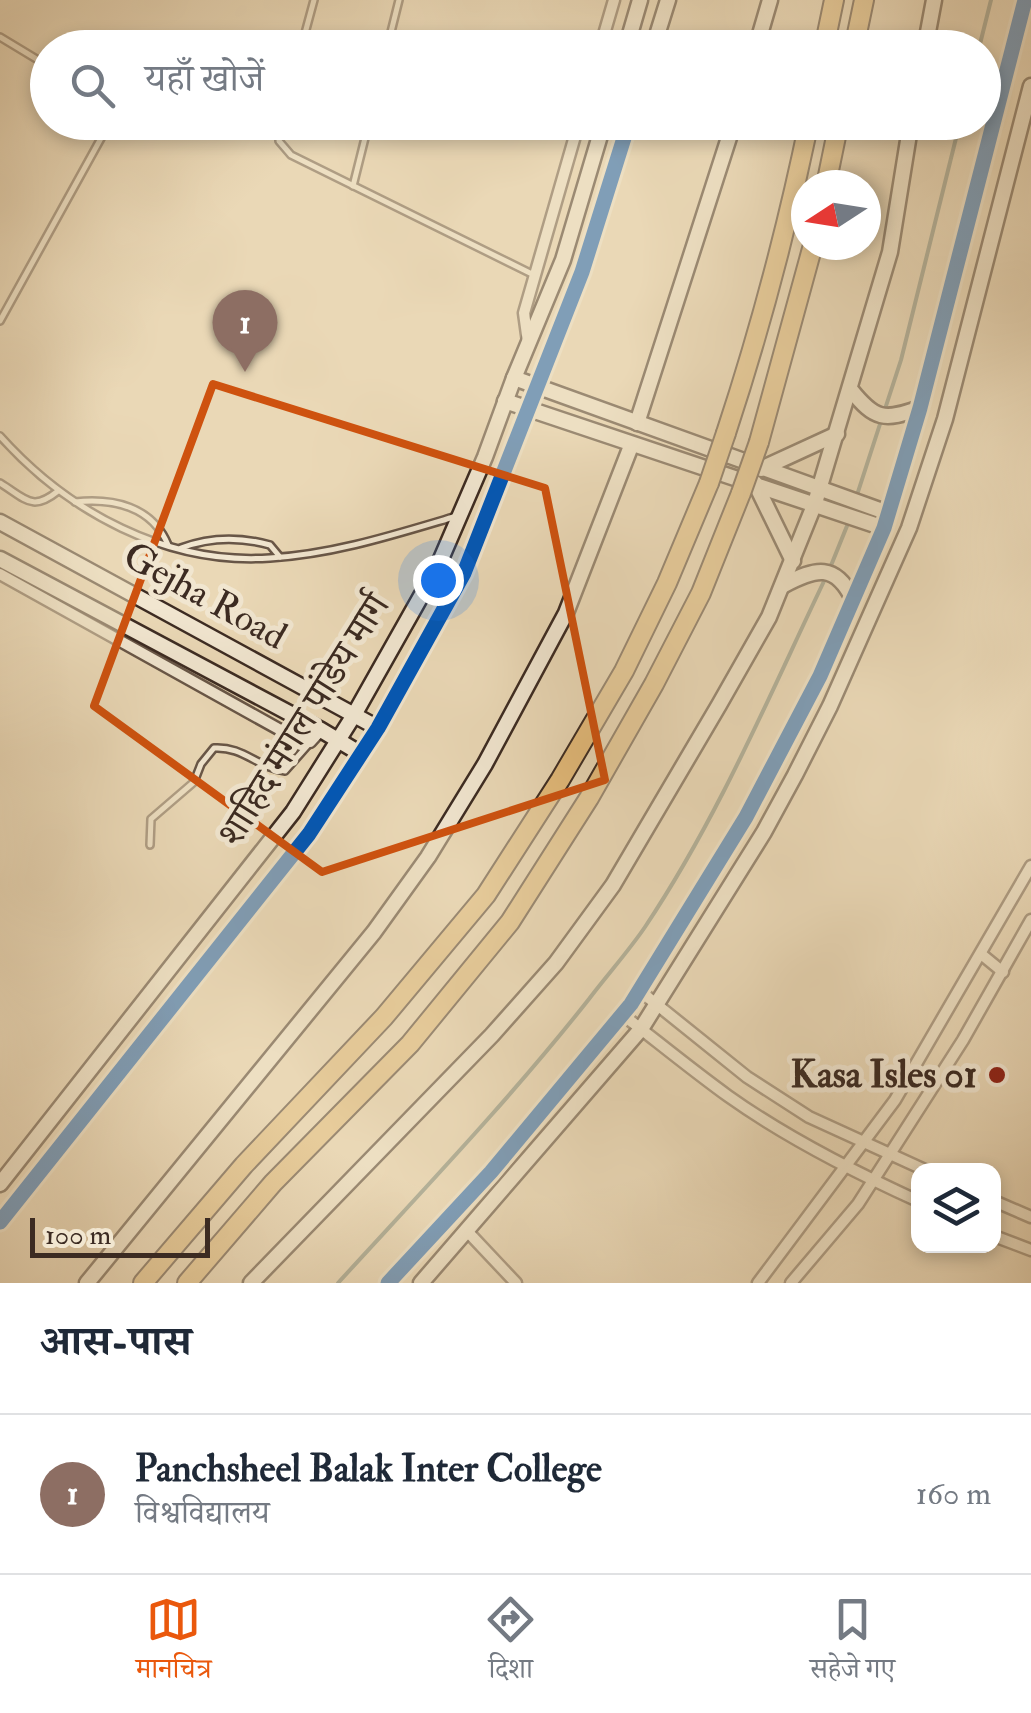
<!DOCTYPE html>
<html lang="hi">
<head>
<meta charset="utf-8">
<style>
  body { margin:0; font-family:"IM FELL Double Pica","Noto Serif Devanagari",serif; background:#f6f6f7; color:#1f2937 }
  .controls { position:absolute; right:30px; bottom:30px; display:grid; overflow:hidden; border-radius:20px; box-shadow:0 5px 15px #0003 }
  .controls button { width:90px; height:90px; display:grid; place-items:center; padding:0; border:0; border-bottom:2px solid #e0e1e3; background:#fff; color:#1f2937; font:50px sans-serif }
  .compass { position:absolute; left:791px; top:170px; width:90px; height:90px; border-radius:50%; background:#fff; box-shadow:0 5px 15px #0003; rotate:258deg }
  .scale { position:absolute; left:30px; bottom:25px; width:180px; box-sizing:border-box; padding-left:10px; border:5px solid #3c2b22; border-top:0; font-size:28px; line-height:35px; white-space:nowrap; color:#3c2b22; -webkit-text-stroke:8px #f1e6d0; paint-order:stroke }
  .you { position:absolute; left:438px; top:580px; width:35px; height:35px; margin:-25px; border:8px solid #fff; border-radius:50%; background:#1a73e8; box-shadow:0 0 0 15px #1a73e833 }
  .badge { display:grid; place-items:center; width:65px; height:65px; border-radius:50%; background:#ea580c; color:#fff; font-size:32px; font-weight:700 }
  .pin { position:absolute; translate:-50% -82px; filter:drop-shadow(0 2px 5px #0008) }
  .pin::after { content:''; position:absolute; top:52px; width:35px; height:30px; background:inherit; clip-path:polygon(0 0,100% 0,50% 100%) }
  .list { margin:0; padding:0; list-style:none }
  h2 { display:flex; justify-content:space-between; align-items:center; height:130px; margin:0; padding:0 40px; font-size:42px }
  h2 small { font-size:32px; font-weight:400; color:#747a83 }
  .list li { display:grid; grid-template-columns:65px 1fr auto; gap:30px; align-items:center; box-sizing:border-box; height:160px; padding:0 40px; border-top:2px solid #e0e1e3 }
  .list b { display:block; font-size:38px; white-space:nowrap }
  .list p { margin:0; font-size:32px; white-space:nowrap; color:#747a83 }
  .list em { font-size:32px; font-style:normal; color:#747a83 }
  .icon { flex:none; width:55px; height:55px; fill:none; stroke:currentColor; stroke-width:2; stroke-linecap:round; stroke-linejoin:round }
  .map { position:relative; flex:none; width:1031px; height:1283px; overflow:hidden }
  .search { position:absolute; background:#fff; box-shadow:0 5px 15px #0003; left:30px; right:30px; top:30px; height:110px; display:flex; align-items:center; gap:25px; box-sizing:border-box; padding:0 35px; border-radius:55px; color:#747a83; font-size:38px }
  .sheet { height:290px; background:#fff }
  nav { display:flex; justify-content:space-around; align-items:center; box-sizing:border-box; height:140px; border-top:2px solid #e0e1e3; background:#fff; font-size:28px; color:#747a83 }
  nav a { display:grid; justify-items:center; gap:5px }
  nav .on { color:#ea580c }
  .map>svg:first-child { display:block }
</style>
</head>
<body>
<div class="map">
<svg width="1031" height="1283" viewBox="0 0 1031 1283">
  <rect width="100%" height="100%" fill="#ead8b6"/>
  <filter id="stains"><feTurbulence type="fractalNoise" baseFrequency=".002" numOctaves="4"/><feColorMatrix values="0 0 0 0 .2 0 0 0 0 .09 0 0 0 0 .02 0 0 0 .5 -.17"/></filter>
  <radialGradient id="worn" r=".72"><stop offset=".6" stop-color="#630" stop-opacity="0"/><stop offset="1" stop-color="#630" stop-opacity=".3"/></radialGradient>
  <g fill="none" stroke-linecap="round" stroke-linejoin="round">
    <g stroke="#738175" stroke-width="4">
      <polyline points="979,48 991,0"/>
      <polyline points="884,412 901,360 960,122"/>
      <polyline points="856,498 881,421"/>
      <polyline points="830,568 849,521"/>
      <path d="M338 1283C423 1190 511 1098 589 999 607 975 628 952 645 927 719 816 769 696 826 577"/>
    </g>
    <g stroke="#685647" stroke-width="10">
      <g id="lane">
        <polyline points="0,37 48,66"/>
        <polyline points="188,38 194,48"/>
        <polyline points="301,48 314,0"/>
        <polyline points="387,48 399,0"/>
        <polyline points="261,122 279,131"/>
        <polyline points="281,122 279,141 291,155 532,274"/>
        <polyline points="353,186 369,122"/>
        <polyline points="0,321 110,122"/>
        <path d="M0 436C68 512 166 565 270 558 335 554 396 534 457 516"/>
        <path d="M0 483C26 499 32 512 58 491"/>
        <path d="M75 502C113 498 152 506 168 545"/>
        <path d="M181 548C210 537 241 537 270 545L280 557"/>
        <path d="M150 845 151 819 194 782 201 764 214 748C243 746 258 768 285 771L308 745"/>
      </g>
    </g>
    <g stroke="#685647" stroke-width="15">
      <g id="street">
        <polyline points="600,48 614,0"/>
        <polyline points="528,342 524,313 579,122"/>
        <polyline points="0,574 302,742 310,742 321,730"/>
        <polyline points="981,954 1003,972"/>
        <polyline points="640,991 747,1077 809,1117 925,1170"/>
        <path d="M623 1015C658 1042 692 1070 728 1096 787 1138 852 1171 918 1201"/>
        <polyline points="994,1201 1031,1217"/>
        <polyline points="467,1231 516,1283"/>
        <polyline points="994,1236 1031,1250"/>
        <polyline points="758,1283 895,1100 1031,866"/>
        <polyline points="791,1283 858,1204 963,1040 1031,920"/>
      </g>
    </g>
    <g stroke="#3c2b22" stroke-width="19">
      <g id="secondary">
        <polyline points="626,48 640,0"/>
        <polyline points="653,48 668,0"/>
        <polyline points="756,48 770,0"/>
        <polyline points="925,48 934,0"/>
        <polyline points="514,378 888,513"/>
        <path d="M851 390C875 420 884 421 920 408"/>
        <polyline points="505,401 884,528"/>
        <polyline points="637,423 734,122"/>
        <polyline points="761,469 837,434"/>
        <polyline points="755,483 793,561"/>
        <polyline points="0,522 378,728"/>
        <polyline points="0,559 321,730 361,754"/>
        <path d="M784 585C816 568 835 563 853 599"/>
        <polyline points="0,1184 293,812 354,715 438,566 485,457 514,378 563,260 604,122"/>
        <polyline points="0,1222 309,834 378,728 464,573 582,272 629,122"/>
        <polyline points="87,1283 374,932 428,857 485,764 566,613 631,446"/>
        <polyline points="251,1283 492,1035 556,963 613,885 719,705 769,617 815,503 890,252 911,122"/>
        <polyline points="388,1283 491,1172 631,1004 746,817 820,676 884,528 920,408 1025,0"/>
        <polyline points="421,1283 641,1029 764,832 795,775 830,706 909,528 945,419 1031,86"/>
      </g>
    </g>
    <g stroke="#3c2b22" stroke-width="22">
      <g id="highway">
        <polyline points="824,48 834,0"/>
        <polyline points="854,48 864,0"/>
        <polyline points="826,185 839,122"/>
        <path d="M726 433C760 330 787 228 809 122"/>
        <polyline points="759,442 813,245"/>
        <polyline points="143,1283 244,1165 384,1017 486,895 560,780 624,671 667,583 709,483"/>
        <polyline points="187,1283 273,1183 410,1044 510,922 589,798 654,684 701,593 741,493"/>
      </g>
    </g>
    <use href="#lane" stroke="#f1e6d0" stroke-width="5"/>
    <use href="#street" stroke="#f1e6d0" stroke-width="10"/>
    <use href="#secondary" stroke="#f1e6d0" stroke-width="14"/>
    <use href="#highway" stroke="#e5bc7b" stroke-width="18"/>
    <g stroke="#3c2b22" stroke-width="22" stroke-linecap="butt">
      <g id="highway-bridge">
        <polyline points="709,483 726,433"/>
        <polyline points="741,493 759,442"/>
      </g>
    </g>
    <use href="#highway-bridge" stroke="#e5bc7b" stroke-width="18"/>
    <g stroke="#f1e6d0" stroke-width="21">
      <g id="cycleway">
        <polyline points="0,1222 309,834 378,728 464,573 582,272 629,122"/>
        <polyline points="388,1283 491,1172 631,1004 746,817 820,676 884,528 920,408 1025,0"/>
      </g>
    </g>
    <use href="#cycleway" stroke="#0057b8" stroke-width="15"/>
  </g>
  <path d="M0 0H1031V1283H0ZM213 384 545 488 605 780 322 872 94 706Z" fill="#ead8b6" fill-opacity=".55" fill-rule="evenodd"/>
  <path fill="none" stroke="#ce520f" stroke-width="8" stroke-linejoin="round" d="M213 384 545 488 605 780 322 872 94 706Z"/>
  <circle fill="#8f2418" stroke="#f1e6d0" stroke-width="4" cx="997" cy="1075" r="10"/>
  <g text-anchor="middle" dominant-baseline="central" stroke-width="10" stroke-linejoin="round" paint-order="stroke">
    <g font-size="38" fill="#3c2b22" stroke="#f1e6d0">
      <text transform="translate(205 596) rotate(29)">Gejha Road</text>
      <text transform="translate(304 720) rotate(-58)">शाहिद मंगल पांडेय मार्ग</text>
    </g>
    <g font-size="38" font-weight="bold" fill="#3c2b22" stroke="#f1e6d0" text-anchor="end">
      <text x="977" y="1075">Kasa Isles 01</text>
    </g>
  </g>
  <rect width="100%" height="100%" filter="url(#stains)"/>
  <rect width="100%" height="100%" fill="url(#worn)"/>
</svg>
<div class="controls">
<button><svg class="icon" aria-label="layers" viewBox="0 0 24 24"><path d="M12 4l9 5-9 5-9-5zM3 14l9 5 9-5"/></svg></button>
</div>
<svg class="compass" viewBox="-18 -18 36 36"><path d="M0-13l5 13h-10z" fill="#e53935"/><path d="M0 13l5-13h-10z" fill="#747a83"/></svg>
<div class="scale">100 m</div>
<div class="you"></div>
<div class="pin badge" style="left:245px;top:372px;background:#8d6e63">1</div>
<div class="search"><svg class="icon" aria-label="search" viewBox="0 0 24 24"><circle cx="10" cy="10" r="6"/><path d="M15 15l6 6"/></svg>यहाँ खोजें</div>
</div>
<section class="sheet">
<h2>आस-पास<small></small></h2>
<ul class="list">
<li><span class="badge" style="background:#8d6e63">1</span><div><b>Panchsheel Balak Inter College</b><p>विश्वविद्यालय</p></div><em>160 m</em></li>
</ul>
</section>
<nav>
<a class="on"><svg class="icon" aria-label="map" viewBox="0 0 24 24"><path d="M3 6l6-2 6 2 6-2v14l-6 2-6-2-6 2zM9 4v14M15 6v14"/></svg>मानचित्र</a>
<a><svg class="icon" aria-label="directions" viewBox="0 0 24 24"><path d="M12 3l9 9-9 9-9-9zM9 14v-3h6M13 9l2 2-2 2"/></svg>दिशा</a>
<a><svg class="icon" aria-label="saved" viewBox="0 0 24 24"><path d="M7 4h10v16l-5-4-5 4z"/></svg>सहेजे गए</a>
</nav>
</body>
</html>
